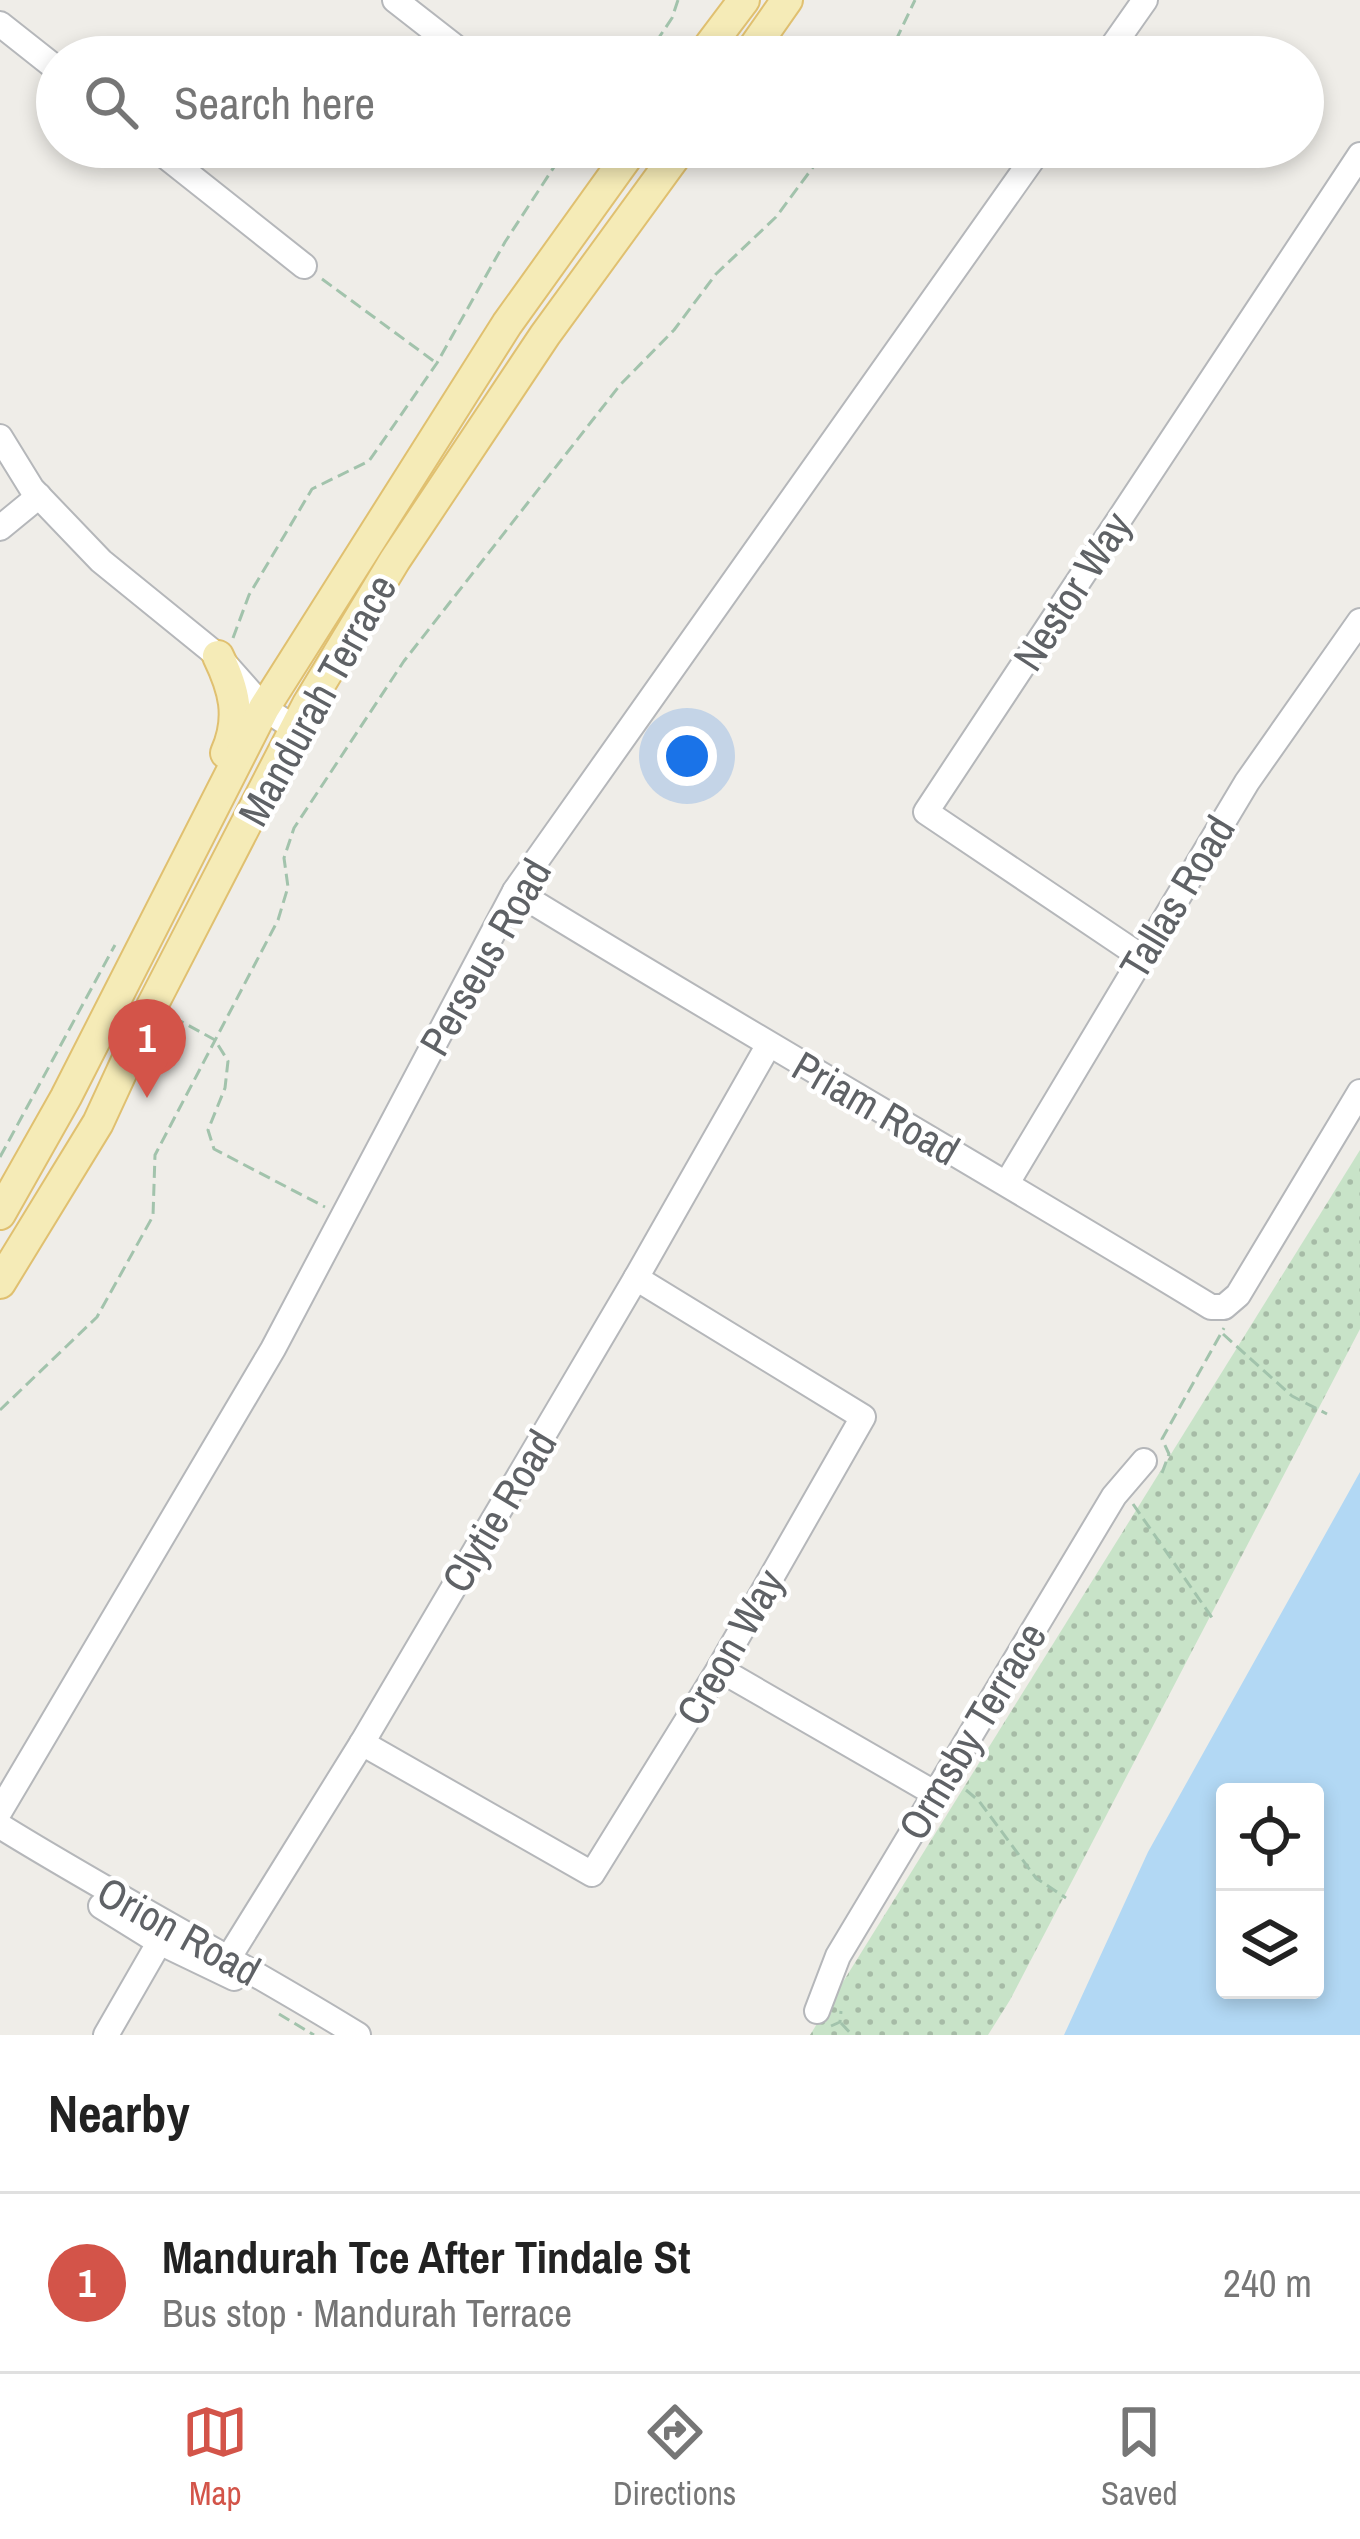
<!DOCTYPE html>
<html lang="en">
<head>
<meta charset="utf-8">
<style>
  body { margin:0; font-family:"Archivo Narrow",sans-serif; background:#f6f6f6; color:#222 }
  .controls { position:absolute; right:36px; bottom:36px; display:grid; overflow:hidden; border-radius:12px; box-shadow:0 6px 18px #0003 }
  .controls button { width:108px; height:108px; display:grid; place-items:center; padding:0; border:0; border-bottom:3px solid #e0e0e0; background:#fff; color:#222; font:60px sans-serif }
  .you { position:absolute; left:687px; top:756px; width:42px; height:42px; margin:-30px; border:9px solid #fff; border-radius:50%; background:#1a73e8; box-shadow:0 0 0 18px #1a73e833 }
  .badge { display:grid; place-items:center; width:78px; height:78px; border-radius:50%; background:#d35449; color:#fff; font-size:39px; font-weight:700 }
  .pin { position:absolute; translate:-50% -99px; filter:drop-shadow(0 3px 6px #0008) }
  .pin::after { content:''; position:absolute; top:63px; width:42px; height:36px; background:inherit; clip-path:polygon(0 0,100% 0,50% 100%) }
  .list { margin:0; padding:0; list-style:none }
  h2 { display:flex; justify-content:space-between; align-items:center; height:156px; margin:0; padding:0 48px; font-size:51px }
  h2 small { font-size:39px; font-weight:400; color:#767676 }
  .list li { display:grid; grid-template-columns:78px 1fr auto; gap:36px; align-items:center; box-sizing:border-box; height:180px; padding:0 48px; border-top:3px solid #e0e0e0 }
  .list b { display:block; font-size:45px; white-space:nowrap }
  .list p { margin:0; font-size:39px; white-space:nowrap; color:#767676 }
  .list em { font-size:39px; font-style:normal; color:#767676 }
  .icon { flex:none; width:66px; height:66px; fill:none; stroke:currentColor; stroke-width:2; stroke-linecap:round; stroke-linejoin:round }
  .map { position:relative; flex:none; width:1360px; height:2035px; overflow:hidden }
  .search { position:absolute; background:#fff; box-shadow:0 6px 18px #0003; left:36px; right:36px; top:36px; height:132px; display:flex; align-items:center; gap:30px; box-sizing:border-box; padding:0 42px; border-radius:66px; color:#767676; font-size:45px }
  .sheet { height:336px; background:#fff }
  nav { display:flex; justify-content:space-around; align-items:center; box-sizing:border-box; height:168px; border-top:3px solid #e0e0e0; background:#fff; font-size:33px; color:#767676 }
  nav a { display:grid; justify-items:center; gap:6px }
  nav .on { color:#d35449 }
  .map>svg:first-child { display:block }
</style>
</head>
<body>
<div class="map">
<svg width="1360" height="2035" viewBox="0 0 1360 2035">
  <defs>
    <pattern id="grass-dots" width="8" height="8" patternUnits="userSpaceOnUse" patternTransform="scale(3)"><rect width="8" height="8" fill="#c8e3c8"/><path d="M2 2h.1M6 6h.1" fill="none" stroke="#a6bba6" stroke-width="1.8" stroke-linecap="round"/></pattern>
  </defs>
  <rect width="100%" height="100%" fill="#efede8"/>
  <polygon fill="url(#grass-dots)" points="1360,1150 1360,1329 1010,2000 988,2035 810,2035"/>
  <path fill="#b2d8f4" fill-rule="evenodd" d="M1360 1472V2035H1064L1148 1852ZM1225 1792H1315V1990H1225Z"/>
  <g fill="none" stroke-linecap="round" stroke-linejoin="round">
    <g stroke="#b5b7ba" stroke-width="28">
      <g id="minor">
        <polyline points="395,0 468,57"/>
        <polyline points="0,24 57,69"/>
        <polyline points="1105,57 1145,0"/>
        <polyline points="154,147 304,266"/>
        <polyline points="0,437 32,489 101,561 218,656 264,708 296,729"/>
        <polyline points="0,528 39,496"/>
        <path d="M515 891C746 1033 980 1166 1211 1307H1224L1238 1295 1360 1092"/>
        <polyline points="1140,956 926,812 1360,155"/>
        <polyline points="1007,1183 1247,782 1360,621"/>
        <polyline points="719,1669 934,1793"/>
        <polyline points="362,1743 592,1874 719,1669 863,1417 636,1278"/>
        <polyline points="0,1811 273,1349 515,891 1041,147"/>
        <path d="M0 1826C118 1899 240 1962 358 2035"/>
        <polyline points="101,1906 159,1942 234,1978"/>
        <polyline points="221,1970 362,1743 636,1278 768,1046"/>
        <polyline points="817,2011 838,1956 1114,1496 1144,1461"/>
        <polyline points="106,2035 167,1929"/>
      </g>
    </g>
    <g stroke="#e0c070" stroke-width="34">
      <g id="major">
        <polyline points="701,57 744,0"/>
        <polyline points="747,57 787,0"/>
        <path d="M218 656C234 689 242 717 226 753"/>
        <polyline points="0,1214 66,1097 264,708 507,324 634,147"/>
        <polyline points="0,1283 98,1123 152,1006 308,704 395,560 545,335 682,147"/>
      </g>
    </g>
    <g stroke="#a2c3ac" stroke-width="3" stroke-dasharray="12 6" stroke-linecap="butt">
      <polyline points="646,57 672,18 678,0"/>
      <polyline points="888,57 915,0"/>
      <polyline points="322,279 435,362"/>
      <polyline points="233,638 249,595 312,489 369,461 437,363 505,242 567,147"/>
      <polyline points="173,1017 215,1040 228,1061 225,1088 208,1130 214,1149 325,1207"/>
      <polyline points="0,1157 115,945"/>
      <polyline points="1223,1334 1292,1396 1327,1414"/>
      <polyline points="0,1410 97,1317 153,1216 155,1155 278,920 288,887 284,858 294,828 404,661 620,385 674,330 716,274 776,217 828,147"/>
      <polyline points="1162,1473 1169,1454 1162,1439 1224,1328"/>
      <polyline points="1133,1504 1213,1619"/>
      <polyline points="966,1790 979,1801 1036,1878 1066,1898"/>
      <polyline points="279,2014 314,2035"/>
      <polyline points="841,2023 852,2035"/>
      <polyline points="831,2026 840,2022 841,2011"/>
    </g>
    <use href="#minor" stroke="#fff" stroke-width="24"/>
    <use href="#major" stroke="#f5ebb7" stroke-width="30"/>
  </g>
  <g text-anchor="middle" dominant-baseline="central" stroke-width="9" stroke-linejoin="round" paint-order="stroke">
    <g font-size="42" fill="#5f6266" stroke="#fff">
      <text transform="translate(1072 591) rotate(-57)">Nestor Way</text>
      <text transform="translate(317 700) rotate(-61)">Mandurah Terrace</text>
      <text transform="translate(1177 897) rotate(-59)">Tallas Road</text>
      <text transform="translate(485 957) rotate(-60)">Perseus Road</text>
      <text transform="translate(876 1108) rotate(30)">Priam Road</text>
      <text transform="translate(499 1511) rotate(-59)">Clytie Road</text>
      <text transform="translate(730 1647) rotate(-60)">Creon Way</text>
      <text transform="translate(972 1731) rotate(-59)">Ormsby Terrace</text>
      <text transform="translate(179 1931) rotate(29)">Orion Road</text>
    </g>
  </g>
</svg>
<div class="controls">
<button><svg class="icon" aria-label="locate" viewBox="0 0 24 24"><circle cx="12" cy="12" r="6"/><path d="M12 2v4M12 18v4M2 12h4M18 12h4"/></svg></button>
<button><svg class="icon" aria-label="layers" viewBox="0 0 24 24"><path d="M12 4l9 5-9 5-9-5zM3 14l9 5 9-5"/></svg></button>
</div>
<div class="you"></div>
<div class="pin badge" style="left:147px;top:1098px">1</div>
<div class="search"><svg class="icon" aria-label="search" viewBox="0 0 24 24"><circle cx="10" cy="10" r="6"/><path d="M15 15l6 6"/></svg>Search here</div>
</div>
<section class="sheet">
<h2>Nearby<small></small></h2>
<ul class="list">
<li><span class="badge">1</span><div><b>Mandurah Tce After Tindale St</b><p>Bus stop · Mandurah Terrace</p></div><em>240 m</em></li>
</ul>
</section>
<nav>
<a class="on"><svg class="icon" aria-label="map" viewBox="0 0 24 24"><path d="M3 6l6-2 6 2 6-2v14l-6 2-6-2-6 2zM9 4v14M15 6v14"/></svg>Map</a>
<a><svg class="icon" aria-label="directions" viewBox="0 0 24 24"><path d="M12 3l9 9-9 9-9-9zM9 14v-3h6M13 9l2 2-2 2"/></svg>Directions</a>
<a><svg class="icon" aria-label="saved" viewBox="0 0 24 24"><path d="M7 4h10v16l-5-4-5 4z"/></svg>Saved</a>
</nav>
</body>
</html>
